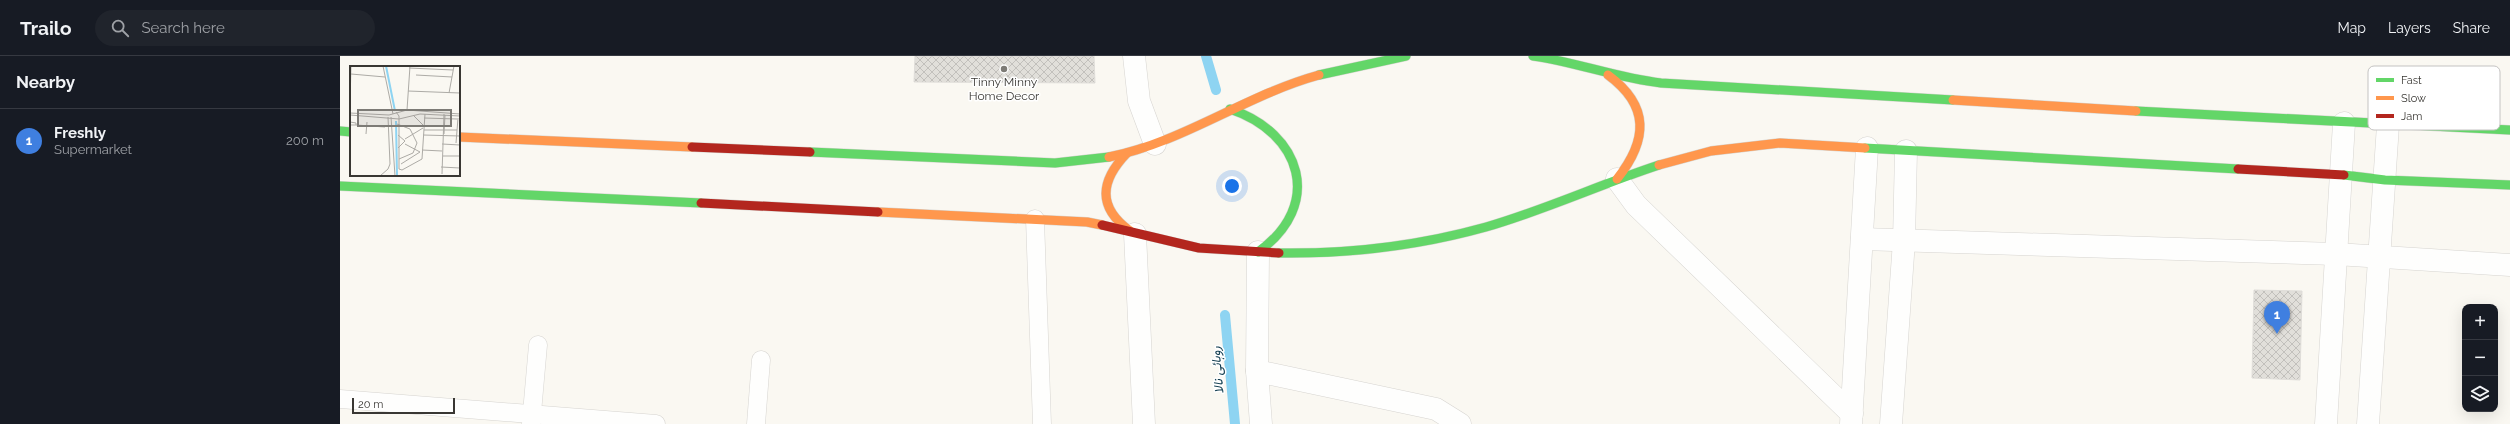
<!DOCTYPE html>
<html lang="en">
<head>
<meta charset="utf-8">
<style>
  body { margin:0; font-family:Raleway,Vazirmatn,sans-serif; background:#20242c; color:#f1f3f6 }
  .controls { position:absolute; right:12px; bottom:12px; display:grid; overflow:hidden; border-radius:8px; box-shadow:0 4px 16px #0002 }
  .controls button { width:36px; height:36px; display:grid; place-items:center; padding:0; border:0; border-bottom:1px solid #363941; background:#171b24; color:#f1f3f6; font:20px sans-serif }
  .scale { position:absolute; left:12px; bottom:10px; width:103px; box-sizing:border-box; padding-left:4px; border:2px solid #393733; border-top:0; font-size:11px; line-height:14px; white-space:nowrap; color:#393733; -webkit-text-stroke:3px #fff; paint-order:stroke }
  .you { position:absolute; left:892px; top:130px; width:14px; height:14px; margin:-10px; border:3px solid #fff; border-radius:50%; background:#1a73e8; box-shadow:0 0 0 6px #1a73e833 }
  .badge { display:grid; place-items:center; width:26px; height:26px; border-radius:50%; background:#0b8043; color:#fff; font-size:13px; font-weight:700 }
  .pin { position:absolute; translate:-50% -33px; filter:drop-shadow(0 1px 2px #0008) }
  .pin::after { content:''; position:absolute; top:21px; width:14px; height:12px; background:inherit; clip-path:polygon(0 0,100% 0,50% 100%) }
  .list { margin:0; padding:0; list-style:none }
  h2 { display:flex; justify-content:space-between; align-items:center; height:52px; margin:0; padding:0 16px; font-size:17px }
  h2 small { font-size:13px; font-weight:400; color:#9ea1a6 }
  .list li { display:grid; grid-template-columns:26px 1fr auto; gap:12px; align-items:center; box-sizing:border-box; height:64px; padding:0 16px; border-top:1px solid #363941 }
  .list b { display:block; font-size:15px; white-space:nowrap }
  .list p { margin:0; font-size:13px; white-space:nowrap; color:#9ea1a6 }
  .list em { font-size:13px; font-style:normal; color:#9ea1a6 }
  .icon { flex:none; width:22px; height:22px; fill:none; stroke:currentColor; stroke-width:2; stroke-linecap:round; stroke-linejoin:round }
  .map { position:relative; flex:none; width:2170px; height:368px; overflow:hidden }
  header { display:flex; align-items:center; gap:24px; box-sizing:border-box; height:56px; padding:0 20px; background:#171b24; border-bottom:1px solid #363941 }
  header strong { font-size:19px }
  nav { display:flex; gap:22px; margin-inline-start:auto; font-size:14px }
  .search { width:280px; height:36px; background:#20242c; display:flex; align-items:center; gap:10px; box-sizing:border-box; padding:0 14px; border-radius:22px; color:#9ea1a6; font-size:15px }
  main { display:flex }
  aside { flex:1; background:#171b24 }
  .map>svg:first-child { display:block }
</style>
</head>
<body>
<header>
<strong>Trailo</strong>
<div class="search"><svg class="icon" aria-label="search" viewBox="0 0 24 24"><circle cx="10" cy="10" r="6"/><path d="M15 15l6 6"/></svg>Search here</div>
<nav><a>Map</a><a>Layers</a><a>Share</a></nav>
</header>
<main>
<aside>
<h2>Nearby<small></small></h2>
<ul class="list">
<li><span class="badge" style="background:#3f7fe0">1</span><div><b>Freshly</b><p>Supermarket</p></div><em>200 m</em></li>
</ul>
</aside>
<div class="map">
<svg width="2170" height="368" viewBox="0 0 2170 368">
  <defs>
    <pattern id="building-cross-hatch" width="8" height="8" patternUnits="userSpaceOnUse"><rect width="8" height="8" fill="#e1dfda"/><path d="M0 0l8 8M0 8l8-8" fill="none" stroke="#c2c0bc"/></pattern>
  </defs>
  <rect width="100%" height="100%" fill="#faf8f2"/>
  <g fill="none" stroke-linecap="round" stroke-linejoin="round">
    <g stroke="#8ed4f2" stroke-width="10">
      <polyline points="866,0 876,34"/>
      <polyline points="885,259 895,368"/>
    </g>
  </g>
  <g fill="url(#building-cross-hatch)" stroke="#dfddd9">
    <polygon points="575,0 754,0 755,27 574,26"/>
    <polygon points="1914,234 1962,235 1960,324 1912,322"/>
  </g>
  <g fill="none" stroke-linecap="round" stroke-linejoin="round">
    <g stroke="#d6d4d0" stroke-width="19">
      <g id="lane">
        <polyline points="695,163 702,368"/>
        <polyline points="0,343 316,368"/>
        <polyline points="191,368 198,289"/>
        <polyline points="416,368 421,304"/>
      </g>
    </g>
    <g stroke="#d6d4d0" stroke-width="23">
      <g id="street">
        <polyline points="794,0 799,45 815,88"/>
        <polyline points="1277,123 1296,149 1512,358"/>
        <polyline points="795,178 804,368"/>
        <polyline points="1522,183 1996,198 2170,209"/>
        <polyline points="918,196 917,315 921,368"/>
        <polyline points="917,315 1096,353 1120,368"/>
        <polyline points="1511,368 1527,92"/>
        <polyline points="1551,368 1564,185 1566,95"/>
        <polyline points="1986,368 2004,67"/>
        <polyline points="2028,368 2048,69"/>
      </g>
    </g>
    <g stroke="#d6d4d0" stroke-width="10">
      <g id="fast">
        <path d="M1193 0C1236 6 1277 22 1321 27L1613 44"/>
        <polyline points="979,19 1066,0"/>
        <path d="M890 53C962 77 984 149 918 196"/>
        <polyline points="1796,55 2170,74"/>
        <polyline points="0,75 11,76"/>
        <polyline points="1525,92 1898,113"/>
        <polyline points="470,96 715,107 769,101"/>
        <polyline points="2004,119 2045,124 2170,129"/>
        <polyline points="0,130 361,147"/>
        <path d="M939 197C1009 198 1078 190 1146 171 1205 154 1261 128 1319 109"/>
      </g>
    </g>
    <g stroke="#d6d4d0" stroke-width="10">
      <g id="slow">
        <path d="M1268 19C1310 50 1308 84 1277 123"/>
        <polyline points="1613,44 1796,55"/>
        <polyline points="119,81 352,91"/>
        <path d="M787 97C760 125 757 151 790 175"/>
        <path d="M769 101C844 86 906 39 979 19"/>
        <polyline points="1319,109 1371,95 1440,87 1525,92"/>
        <polyline points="538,156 747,166 762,169"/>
      </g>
    </g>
    <g stroke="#d6d4d0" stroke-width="10">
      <g id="jam">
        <polyline points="352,91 470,96"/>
        <polyline points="1898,113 2004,119"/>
        <polyline points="361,147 538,156"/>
        <polyline points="762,169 859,192 939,197"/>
      </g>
    </g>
    <use href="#lane" stroke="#fefefd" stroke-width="18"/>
    <use href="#street" stroke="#fefefd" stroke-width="22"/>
    <use href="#fast" stroke="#63d668" stroke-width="9"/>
    <use href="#slow" stroke="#ff974d" stroke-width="9"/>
    <use href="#jam" stroke="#b3261e" stroke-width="9"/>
  </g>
  <circle fill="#7d7b76" stroke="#fff" stroke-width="1.5" cx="664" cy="13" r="4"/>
  <g text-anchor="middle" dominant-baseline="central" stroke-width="3" stroke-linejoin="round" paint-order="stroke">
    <g font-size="12" fill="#393733" stroke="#fff">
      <text x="664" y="26">Tinny Minny<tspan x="664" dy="14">Home Decor</tspan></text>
    </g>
    <g font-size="13" font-style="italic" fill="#0e3a4d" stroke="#fff">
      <text transform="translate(877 314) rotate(-95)">روہائی نالا</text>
    </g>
  </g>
  <g transform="translate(10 10)">
    <rect width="110" height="110" fill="#faf8f2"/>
    <path fill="none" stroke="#8ed4f2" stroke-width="2" d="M36 0 45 45M46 55 47 110"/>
    <path fill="none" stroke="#adaba6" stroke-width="1" d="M33 0 43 48M59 2 103 4M1 8 35 11M66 9 102 11M58 25 110 27M99 27 104 0M0 35 1 0M57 44 60 0M46 46 49 50V103L52 104 72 93 75 48M0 47 39 49 57 44 110 48M0 49 49 53 70 48 110 50M63 49 73 59M41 51 45 110M74 52 107 53M0 56 6 57V59H0M47 58 60 63 67 77 63 87 49 93M6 59 35 61M74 64H107M16 68 17 56M94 68 95 49M48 69 55 75 48 82M73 69 110 70M55 73 73 62M106 77 108 52M55 78 70 86M92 78 110 79M72 84 92 85M93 90H110M51 98 70 86M91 101 110 102M92 108 94 48M30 110 38 103 40 98 38 51"/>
    <path fill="#7d7b76" fill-opacity="0.15" stroke="#7d7b76" stroke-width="2" d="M8 44H101V60H8Z"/>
    <rect width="110" height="110" fill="none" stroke="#393733" stroke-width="2"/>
  </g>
  <rect x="2028" y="10" width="132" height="64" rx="6" fill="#fff" stroke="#c4c3c2" stroke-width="1"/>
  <rect x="2036" y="22" width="18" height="4" fill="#63d668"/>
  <rect x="2036" y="40" width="18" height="4" fill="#ff974d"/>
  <rect x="2036" y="58" width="18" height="4" fill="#b3261e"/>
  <g font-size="11" fill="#393733">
    <text x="2061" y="28">Fast</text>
    <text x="2061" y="46">Slow</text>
    <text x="2061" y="64">Jam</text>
  </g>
</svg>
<div class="controls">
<button>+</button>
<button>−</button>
<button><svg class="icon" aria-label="layers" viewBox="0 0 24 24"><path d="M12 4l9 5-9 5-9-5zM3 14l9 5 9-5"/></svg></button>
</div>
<div class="scale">20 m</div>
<div class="you"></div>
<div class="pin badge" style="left:1937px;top:278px;background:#3f7fe0">1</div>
</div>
</main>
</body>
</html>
